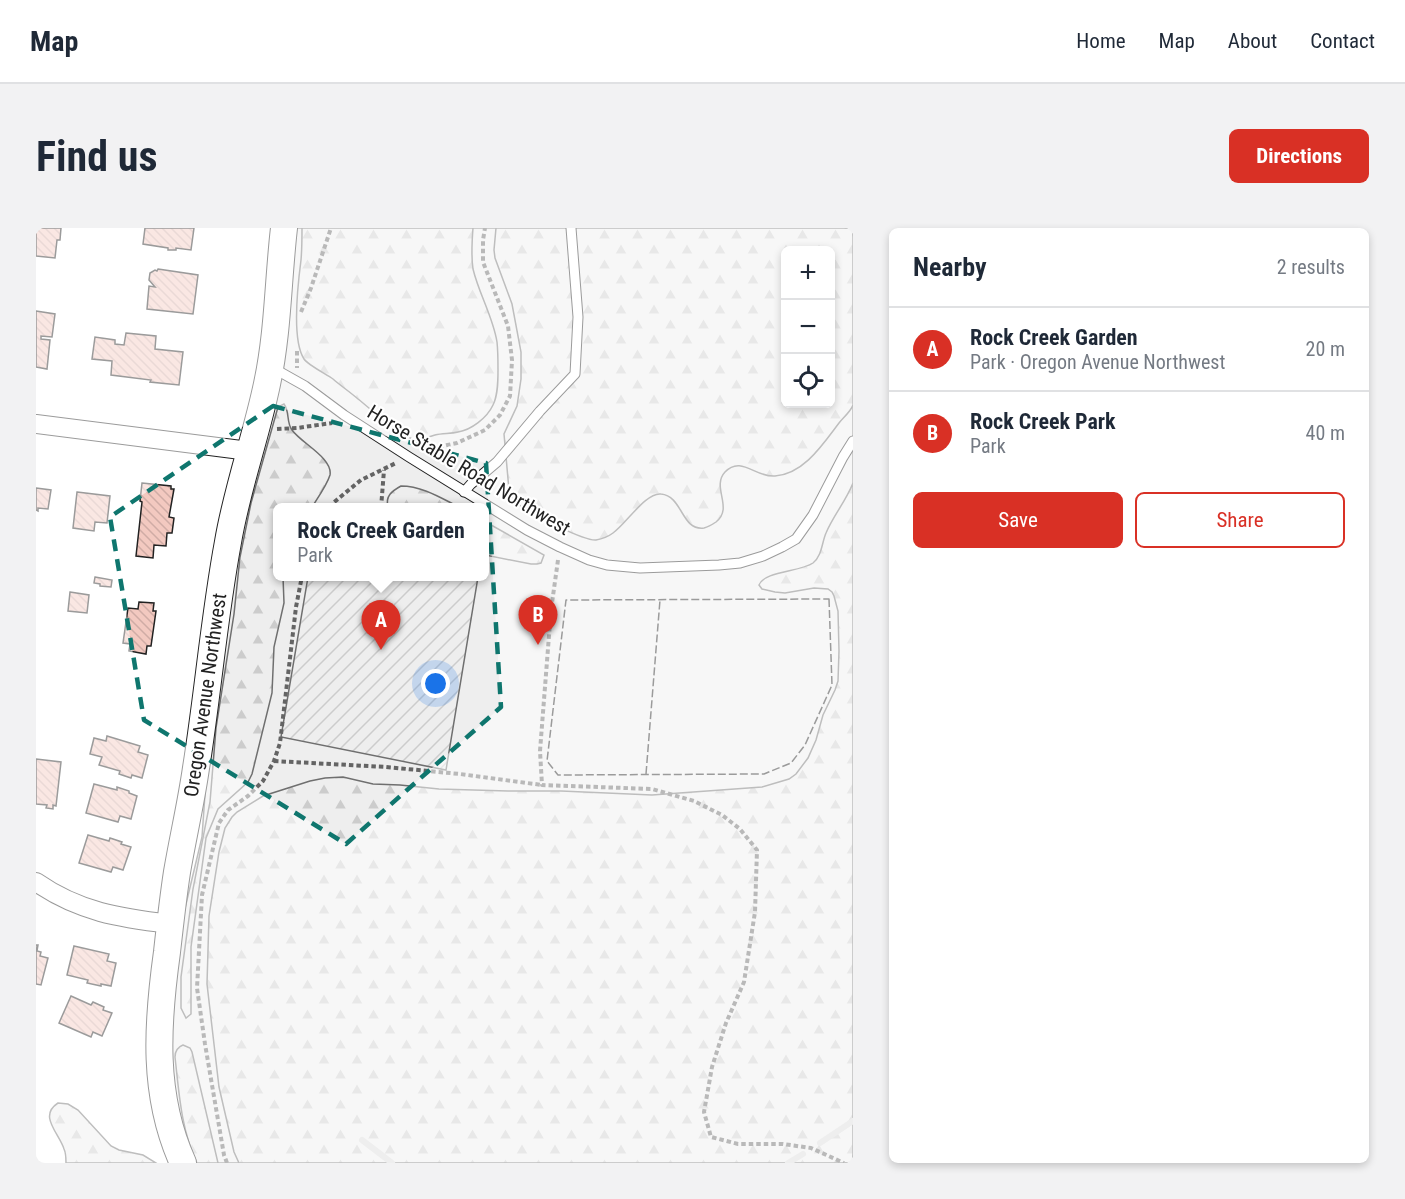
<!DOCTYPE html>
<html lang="en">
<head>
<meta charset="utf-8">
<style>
  body { margin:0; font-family:"Roboto Condensed",sans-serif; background:#f2f2f3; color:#1f2937 }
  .controls { position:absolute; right:18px; top:18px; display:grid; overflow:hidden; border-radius:9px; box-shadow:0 3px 9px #0003 }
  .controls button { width:54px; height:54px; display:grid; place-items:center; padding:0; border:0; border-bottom:2px solid #e0e1e3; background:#fff; color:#1f2937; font:30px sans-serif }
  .you { position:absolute; left:400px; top:456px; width:21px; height:21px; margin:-15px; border:4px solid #fff; border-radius:50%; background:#1a73e8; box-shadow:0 0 0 9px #1a73e833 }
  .badge { display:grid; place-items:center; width:39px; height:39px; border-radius:50%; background:#d93025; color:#fff; font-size:20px; font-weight:700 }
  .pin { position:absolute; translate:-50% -50px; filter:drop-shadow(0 2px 3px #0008) }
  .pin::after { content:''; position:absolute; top:32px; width:21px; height:18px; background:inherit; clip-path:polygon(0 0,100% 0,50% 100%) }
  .popup { position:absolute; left:237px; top:275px; width:216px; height:78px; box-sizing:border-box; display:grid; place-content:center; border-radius:9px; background:#fff; filter:drop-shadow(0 2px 4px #0005); font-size:20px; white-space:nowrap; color:#747a83 }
  .popup b { font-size:22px; color:#1f2937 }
  .popup::after { content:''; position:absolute; left:50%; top:100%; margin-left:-12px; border:12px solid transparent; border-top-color:#fff }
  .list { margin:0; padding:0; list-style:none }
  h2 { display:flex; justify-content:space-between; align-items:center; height:78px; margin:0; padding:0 24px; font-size:26px }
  h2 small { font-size:20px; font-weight:400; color:#747a83 }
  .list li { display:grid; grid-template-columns:39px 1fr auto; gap:18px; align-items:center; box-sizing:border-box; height:84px; padding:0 24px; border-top:2px solid #e0e1e3 }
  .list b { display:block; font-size:22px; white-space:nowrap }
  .list p { margin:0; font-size:20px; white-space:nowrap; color:#747a83 }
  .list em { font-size:20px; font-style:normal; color:#747a83 }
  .actions { display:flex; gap:12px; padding:18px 24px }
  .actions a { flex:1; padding:14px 0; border:2px solid #d93025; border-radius:9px; text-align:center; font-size:21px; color:#d93025 }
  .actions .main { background:#d93025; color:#fff }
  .icon { flex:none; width:33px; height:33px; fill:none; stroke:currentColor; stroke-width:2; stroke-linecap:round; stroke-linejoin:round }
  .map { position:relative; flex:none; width:817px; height:935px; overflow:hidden; border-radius:9px }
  header { display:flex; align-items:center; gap:36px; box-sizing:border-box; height:84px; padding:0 30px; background:#fff; border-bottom:2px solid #e0e1e3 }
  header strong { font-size:28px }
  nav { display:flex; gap:33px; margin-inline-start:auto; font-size:21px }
  .intro { display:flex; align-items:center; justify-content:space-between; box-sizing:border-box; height:144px; padding:0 36px }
  h1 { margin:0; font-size:42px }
  .button { padding:15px 27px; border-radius:9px; background:#d93025; color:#fff; font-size:21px; font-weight:700 }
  main { display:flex; gap:36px; padding:0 36px }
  aside { flex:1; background:#fff; border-radius:9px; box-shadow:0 3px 9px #0003 }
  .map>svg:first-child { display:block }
</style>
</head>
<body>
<header>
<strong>Map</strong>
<nav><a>Home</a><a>Map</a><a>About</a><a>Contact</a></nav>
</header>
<div class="intro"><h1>Find us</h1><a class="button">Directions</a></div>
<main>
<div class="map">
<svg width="817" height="935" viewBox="0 0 817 935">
  <defs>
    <pattern id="forest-firs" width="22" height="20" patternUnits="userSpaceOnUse" patternTransform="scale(1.5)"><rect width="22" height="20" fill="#eee"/><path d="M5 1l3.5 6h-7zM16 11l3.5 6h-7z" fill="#ccc"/></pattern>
    <pattern id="garden-furrows" width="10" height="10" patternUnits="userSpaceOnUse" patternTransform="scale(1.5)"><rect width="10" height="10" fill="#eee"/><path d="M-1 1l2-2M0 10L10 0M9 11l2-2" fill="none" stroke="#ccc"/></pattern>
    <pattern id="building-back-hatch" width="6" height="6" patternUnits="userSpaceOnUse" patternTransform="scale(1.5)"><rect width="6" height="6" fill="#f3c9c0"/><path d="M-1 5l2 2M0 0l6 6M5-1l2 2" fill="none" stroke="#d0aca5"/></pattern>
  </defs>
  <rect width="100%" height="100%" fill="#fff"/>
  <path fill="#eee" stroke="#6f6f6f" stroke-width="1.5" fill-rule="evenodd" d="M259 0H817V935H157L135 866 133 808 146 693 166 609 170 552 198 324ZM750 22H794V176H750ZM242 280H448V348H242Z"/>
  <g fill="url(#forest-firs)" stroke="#6f6f6f" stroke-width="1.5" fill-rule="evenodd">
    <path d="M266 0H437C436 13 435 28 437 41 443 66 457 89 461 114 462 123 462 133 462 142 462 153 462 167 457 177 451 190 435 202 422 204 414 206 407 205 399 207 392 209 385 212 377 211 362 207 335 181 322 171 314 164 305 158 297 151 290 146 272 137 268 131 255 111 262 55 265 32 266 21 266 11 266 0Z"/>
    <path d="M460 0H817C817 45 817 91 817 136 817 144 817 172 817 177 815 183 807 190 803 195 787 216 768 246 739 248 720 250 705 227 689 244 675 259 698 280 680 294 677 296 672 299 668 300 645 303 647 268 625 266 610 264 590 296 577 305 573 308 566 311 560 312 548 313 497 287 486 279 479 274 475 269 473 262L468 206 481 178 485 151V124L476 76 459 30 458 22ZM750 22H794V176H750Z"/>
    <path d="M248 176C254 184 250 194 256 202 265 215 297 230 294 247 291 257 281 271 276 279L242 280V348L247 349 248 375 238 419 236 465 216 546 212 554 182 581 170 610 155 719V786L150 790 145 780V749L157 661 174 574 180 500 198 386 204 329 215 275 242 179Z"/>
    <path d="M817 255V935H203L198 924 183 859 171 756 173 688 183 624 189 600 196 589 201 584 227 568 274 553 289 550 307 549 337 556 364 557 403 561 472 563H525L616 567 726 559 753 551 760 546 772 530 780 512 787 487 799 462 802 453 803 423 802 383 798 368 796 364 792 361 778 360 749 365 739 364 726 361 723 357C728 343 764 344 777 335 786 328 786 314 790 305 797 288 810 273 817 255Z"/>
    <path d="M365 258C386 258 405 270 423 279H352C349 268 356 263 365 258Z"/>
    <polygon points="448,293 508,327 505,335 501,336 495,336 449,327"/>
    <path d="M147 817 154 820 156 824 182 935H161C145 902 143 864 139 829 139 823 142 819 147 817Z"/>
    <path d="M22 875 32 876 42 882 75 918 83 922 107 927 120 935H30C30 930 30 925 28 921 23 905 2 888 22 875Z"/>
  </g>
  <polygon fill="url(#garden-furrows)" stroke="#6f6f6f" stroke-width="1.5" points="272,349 442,349 410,542 245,509"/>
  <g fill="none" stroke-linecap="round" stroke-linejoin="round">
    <g stroke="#d9d9d9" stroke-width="6">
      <polyline points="326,912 356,935"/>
      <polyline points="784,915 817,893"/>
      <polyline points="752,935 767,926"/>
    </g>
  </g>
  <g fill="url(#building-back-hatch)" stroke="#222" stroke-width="1.5">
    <polygon points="0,0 25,0 24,12 21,12 19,30 0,28"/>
    <polygon points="109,0 158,0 155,22 140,20 140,22 132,22 132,20 107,16"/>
    <polygon points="122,41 162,47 157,86 111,81 113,58 119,59 113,52 114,45 119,42 121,43"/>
    <polygon points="0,83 19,86 16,109 5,108 5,111 14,112 11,141 0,139"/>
    <polygon points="90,105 120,108 119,121 147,124 143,157 114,154 115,152 75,147 76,133 56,131 59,109 79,112 79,116 88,117"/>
    <polygon points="106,255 135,258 135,261 138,261 133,289 138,290 136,305 131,305 130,318 118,317 117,330 100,328 106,274 104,273"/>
    <polygon points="0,260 15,262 12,281 2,280 2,283 0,282"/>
    <polygon points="41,264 74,268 71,295 59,294 58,303 37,300"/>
    <polygon points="59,349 76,352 75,359 64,358 64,356 58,355"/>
    <polygon points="34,364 53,367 51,385 32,383"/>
    <polygon points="103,374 118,375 117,383 120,383 115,418 111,418 110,426 93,423 94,416 87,415 92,380 102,381"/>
    <polygon points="71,508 104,518 102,524 112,527 106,550 96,547 95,550 83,546 84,543 63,537 66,529 54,526 58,510 70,513"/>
    <polygon points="0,531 25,534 20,578 17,577 17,581 10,580 11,577 0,576"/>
    <polygon points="58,556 81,562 81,559 93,563 93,565 101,568 95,591 84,588 82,594 50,585"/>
    <polygon points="52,607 73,613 74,610 86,614 85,616 95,619 87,642 77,639 75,644 43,635"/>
    <polygon points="0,717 2,717 1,723 5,724 4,728 12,730 5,757 0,756"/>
    <polygon points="38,718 73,726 71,733 80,735 75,758 65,756 65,758 51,755 52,752 31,747"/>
    <polygon points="35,768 55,777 57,774 68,779 67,782 76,785 66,808 57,804 55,809 23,795"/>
  </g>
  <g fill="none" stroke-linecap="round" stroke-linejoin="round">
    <g stroke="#222" stroke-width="11">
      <g id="lane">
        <polyline points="237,140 269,158 308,187 373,229 491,302 524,319 553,332 571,337 604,340 683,337 704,335 727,328 746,319 760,311 777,287 807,229 817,213"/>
        <polyline points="428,264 435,256 461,234 504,183 539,146 542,89 535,0"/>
      </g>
    </g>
    <g stroke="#222" stroke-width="20">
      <g id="street">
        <polyline points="0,196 213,223"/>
        <path d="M0 654C43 684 84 690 134 696"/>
      </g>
    </g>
    <g stroke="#222" stroke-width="28">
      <path id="secondary" d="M147 935C116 867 121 796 131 724 134 697 137 670 141 644 147 609 155 575 160 540 172 465 178 389 192 314 201 260 220 209 231 156 242 105 242 52 248 0"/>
    </g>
    <g stroke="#646464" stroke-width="4" stroke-dasharray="4.5 3" stroke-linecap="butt">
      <polyline points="265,84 275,60 295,0"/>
      <polyline points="261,123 261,140"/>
      <polyline points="241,201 261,200 296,195"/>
      <polyline points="388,222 421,215 449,202 464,187 474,168 476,132 472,98 447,34 447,12 449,0"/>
      <polyline points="294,280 297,275 325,252 360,235"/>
      <polyline points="345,280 348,242"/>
      <polyline points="522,332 515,382 504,523 506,557 616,561 658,573 686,587 704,601 721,622 719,684 708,754 690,795 676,839 668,884 675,909 702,916 747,916 775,920 808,935"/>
      <polyline points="238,533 350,539 424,546 506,557"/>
      <polyline points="191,935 188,927 169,816 161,760 166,667 183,595 192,582 212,568 227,553 238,533 244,515 260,379 266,348"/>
    </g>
    <use href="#lane" stroke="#fff" stroke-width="9"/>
    <use href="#street" stroke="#fff" stroke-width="18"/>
    <use href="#secondary" stroke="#fff" stroke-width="26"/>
    <g stroke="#222" stroke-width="1.5" stroke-dasharray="8 3" stroke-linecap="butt">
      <polygon points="793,371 796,457 769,517 755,535 728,546 522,547 511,533 530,372"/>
      <polyline points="610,546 624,372"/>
    </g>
  </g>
  <path d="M0 0H817V935H0ZM237 178 450 235 465 479 310 616 108 492 74 289Z" fill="#fff" fill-opacity=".55" fill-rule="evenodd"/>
  <path fill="none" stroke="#0f766e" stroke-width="4.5" stroke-dasharray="12 8" stroke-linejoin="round" d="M237 178 450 235 465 479 310 616 108 492 74 289Z"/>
  <g text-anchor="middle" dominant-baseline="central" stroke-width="4.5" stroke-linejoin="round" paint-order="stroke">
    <g font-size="20" fill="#222" stroke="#fff">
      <text transform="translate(433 242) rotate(31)">Horse Stable Road Northwest</text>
      <text transform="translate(169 467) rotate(-82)">Oregon Avenue Northwest</text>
    </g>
  </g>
</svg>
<div class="controls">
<button>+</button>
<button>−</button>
<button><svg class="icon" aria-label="locate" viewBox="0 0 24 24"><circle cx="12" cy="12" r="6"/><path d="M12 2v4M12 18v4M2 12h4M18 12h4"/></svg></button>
</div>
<div class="you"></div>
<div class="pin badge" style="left:345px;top:422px">A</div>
<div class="popup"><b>Rock Creek Garden</b>Park</div>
<div class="pin badge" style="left:502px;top:417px">B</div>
</div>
<aside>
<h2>Nearby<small>2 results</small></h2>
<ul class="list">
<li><span class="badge">A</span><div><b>Rock Creek Garden</b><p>Park · Oregon Avenue Northwest</p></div><em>20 m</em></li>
<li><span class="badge">B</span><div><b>Rock Creek Park</b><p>Park</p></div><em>40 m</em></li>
</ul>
<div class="actions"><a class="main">Save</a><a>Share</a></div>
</aside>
</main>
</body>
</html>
